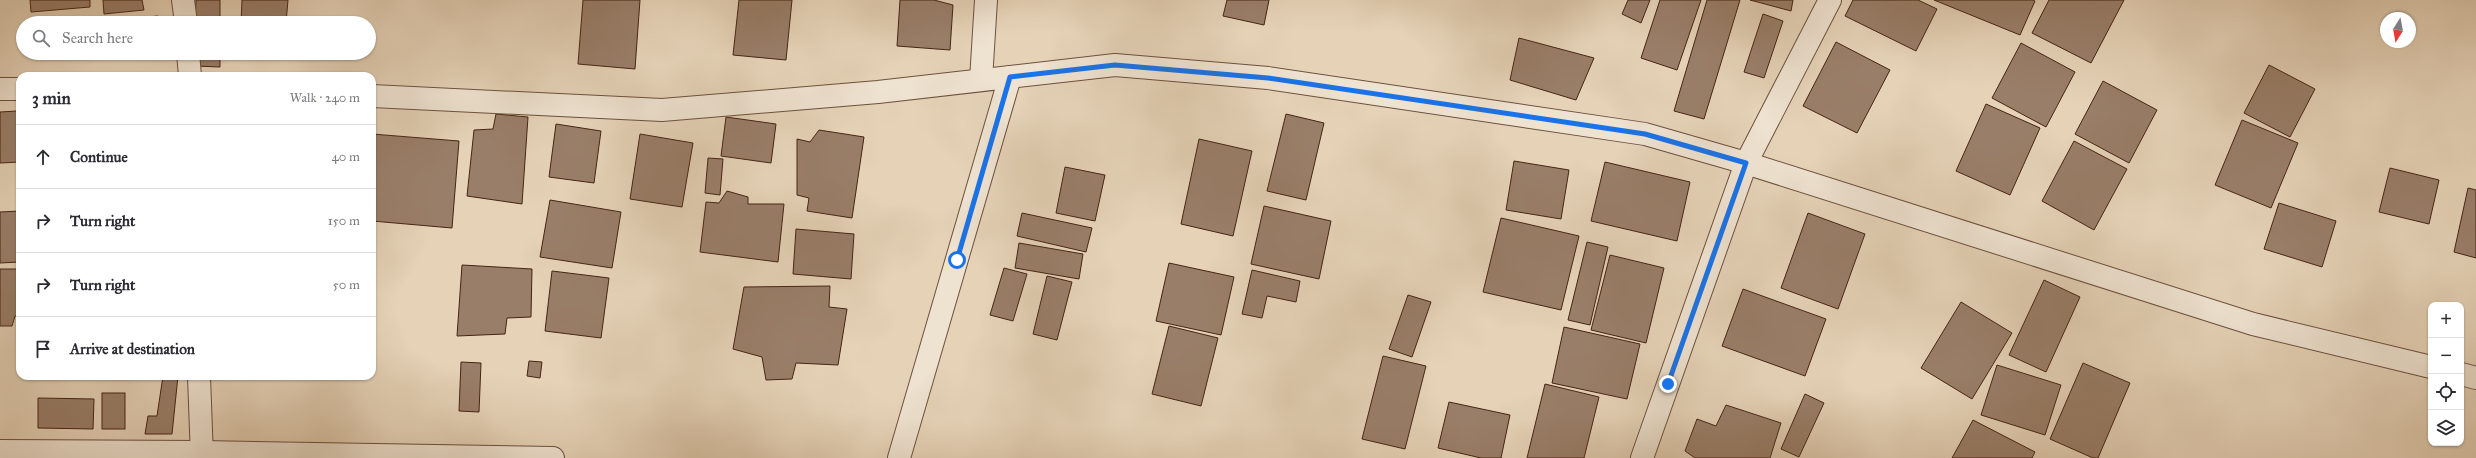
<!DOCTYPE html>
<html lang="en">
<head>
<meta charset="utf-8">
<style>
  body { margin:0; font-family:"IM FELL Great Primer",serif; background:#f7f7f7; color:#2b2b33 }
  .controls { position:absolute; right:12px; bottom:12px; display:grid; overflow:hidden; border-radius:8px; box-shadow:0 1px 3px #0004 }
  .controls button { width:36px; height:36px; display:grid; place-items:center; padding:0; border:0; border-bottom:1px solid #e1e1e2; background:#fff; color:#2b2b33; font:20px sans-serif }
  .compass { position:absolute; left:2380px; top:12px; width:36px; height:36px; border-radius:50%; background:#fff; box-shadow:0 1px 3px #0004; rotate:191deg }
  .stop { position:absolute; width:12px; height:12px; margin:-9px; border:3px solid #1a73e8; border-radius:50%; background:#fff }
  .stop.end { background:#1a73e8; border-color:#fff; box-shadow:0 1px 4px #0008 }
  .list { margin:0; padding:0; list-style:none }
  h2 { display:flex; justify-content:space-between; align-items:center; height:52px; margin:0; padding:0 16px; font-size:17px }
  h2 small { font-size:13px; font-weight:400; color:#7c7c81 }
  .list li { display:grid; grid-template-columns:26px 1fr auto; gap:12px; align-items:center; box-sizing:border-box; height:64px; padding:0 16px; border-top:1px solid #e1e1e2 }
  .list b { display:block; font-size:15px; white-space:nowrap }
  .list em { font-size:13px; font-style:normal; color:#7c7c81 }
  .icon { flex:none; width:22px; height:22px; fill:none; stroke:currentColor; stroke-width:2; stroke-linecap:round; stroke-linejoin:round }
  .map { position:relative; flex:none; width:2476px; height:458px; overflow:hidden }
  .search { position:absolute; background:#fff; box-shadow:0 1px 3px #0004; left:16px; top:16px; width:360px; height:44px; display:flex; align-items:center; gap:10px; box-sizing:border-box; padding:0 14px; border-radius:22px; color:#7c7c81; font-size:15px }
  .panel { position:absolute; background:#fff; box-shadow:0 1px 3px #0004; left:16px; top:72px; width:360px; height:308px; border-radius:12px }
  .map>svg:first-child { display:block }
</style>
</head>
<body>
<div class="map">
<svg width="2476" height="458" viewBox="0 0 2476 458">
  <rect width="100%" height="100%" fill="#e5d2b7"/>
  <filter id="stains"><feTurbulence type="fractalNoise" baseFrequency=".005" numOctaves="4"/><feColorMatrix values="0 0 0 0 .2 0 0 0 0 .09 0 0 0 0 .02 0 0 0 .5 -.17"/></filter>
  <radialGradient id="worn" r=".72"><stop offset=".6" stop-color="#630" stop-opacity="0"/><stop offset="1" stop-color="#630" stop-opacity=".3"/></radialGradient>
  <g fill="#997e69" stroke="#462415">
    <polygon points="30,0 90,0 90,7 31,12"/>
    <polygon points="103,0 142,0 144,10 104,14"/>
    <polygon points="196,0 220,0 220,23 195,23"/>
    <polygon points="242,0 288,0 286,23 241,23"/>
    <polygon points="583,0 640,0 635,69 578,64"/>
    <polygon points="739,0 792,0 786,60 733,55"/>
    <polygon points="900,0 934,0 953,5 950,50 897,46"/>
    <polygon points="1227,0 1269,0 1264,25 1223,16"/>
    <polygon points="1628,0 1650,0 1641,23 1622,14"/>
    <polygon points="1660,0 1701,0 1677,70 1641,58"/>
    <polygon points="1707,0 1740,0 1704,119 1674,111"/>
    <polygon points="1750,0 1793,0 1791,11"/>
    <polygon points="1853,0 1918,0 1937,9 1916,51 1845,16"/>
    <polygon points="1934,0 2033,0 2035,1 2020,35"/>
    <polygon points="2049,0 2124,0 2091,63 2032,33"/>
    <polygon points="1763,14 1783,21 1764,78 1744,72"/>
    <polygon points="158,16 159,23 117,23 116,20"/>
    <polygon points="1519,38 1594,58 1576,100 1510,80"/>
    <polygon points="1836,42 1890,70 1857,133 1803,106"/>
    <polygon points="2021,43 2075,72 2046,127 1992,98"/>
    <polygon points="195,53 220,53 220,67 195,66"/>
    <polygon points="2269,65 2315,89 2290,137 2244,113"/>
    <polygon points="2103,81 2157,110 2129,163 2075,134"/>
    <polygon points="1986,104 2040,128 2010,195 1956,171"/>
    <polygon points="17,111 20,162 0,163 0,112"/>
    <polygon points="496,114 528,117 522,204 467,196 474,130 493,129"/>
    <polygon points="1286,114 1324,123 1306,200 1267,191"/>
    <polygon points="726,117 776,124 771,163 721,156"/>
    <polygon points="2242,120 2298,143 2271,208 2215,185"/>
    <polygon points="556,124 601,131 594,183 549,177"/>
    <polygon points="819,130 864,137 852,218 807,211 809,198 797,195 797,139 810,142"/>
    <polygon points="372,134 459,141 452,228 372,221"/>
    <polygon points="640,134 693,143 682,207 630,199"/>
    <polygon points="1199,139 1252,151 1233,236 1181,224"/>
    <polygon points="2074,141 2127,169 2094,230 2042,201"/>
    <polygon points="708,158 723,159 720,195 705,193"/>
    <polygon points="1514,161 1569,170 1561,219 1506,210"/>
    <polygon points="1605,162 1690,182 1677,241 1591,221"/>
    <polygon points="1065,167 1105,175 1095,221 1056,213"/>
    <polygon points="2390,168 2439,180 2429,224 2379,212"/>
    <polygon points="2468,188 2476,190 2476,258 2454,252"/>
    <polygon points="727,191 748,197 748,204 784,204 778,262 700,252 706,202 719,203"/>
    <polygon points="550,200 621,212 612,268 540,257"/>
    <polygon points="2279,203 2336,221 2322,267 2264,249"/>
    <polygon points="1264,206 1331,221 1319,279 1251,264"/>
    <polygon points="20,211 20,262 0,263 0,212"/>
    <polygon points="1022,213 1092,228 1086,252 1017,236"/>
    <polygon points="1808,213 1865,234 1838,309 1781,288"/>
    <polygon points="1501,218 1579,236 1561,310 1483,292"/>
    <polygon points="796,229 854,234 851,279 793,274"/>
    <polygon points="1587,242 1608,247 1590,325 1568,320"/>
    <polygon points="1019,243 1083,254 1079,279 1015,268"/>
    <polygon points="1610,255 1664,268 1646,343 1591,330"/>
    <polygon points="1169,263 1234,277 1221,335 1156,321"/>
    <polygon points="462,265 532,269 531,317 507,318 505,334 457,336"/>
    <polygon points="1004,268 1027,274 1013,321 990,315"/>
    <polygon points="0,269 20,269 20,315 15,316 12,326 0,326"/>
    <polygon points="1252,270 1300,281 1296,302 1267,296 1262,318 1242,314"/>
    <polygon points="552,271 609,278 601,338 545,331"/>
    <polygon points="1047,276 1072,282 1057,340 1033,334"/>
    <polygon points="2044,280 2080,297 2046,372 2009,355"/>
    <polygon points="830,286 829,307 847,309 838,365 796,363 792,379 766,380 762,357 733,349 744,287"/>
    <polygon points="1743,289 1826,319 1805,376 1722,346"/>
    <polygon points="1408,295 1431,302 1412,357 1389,349"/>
    <polygon points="1961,302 2012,333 1972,399 1921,368"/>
    <polygon points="1169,326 1218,338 1201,406 1152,394"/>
    <polygon points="1564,327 1640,344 1627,399 1552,383"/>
    <polygon points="1383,356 1426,366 1405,449 1362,439"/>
    <polygon points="529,361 542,362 540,378 527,376"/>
    <polygon points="461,362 481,363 479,412 459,411"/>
    <polygon points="2083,363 2130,383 2098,458 2093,458 2050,439"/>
    <polygon points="1997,365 2061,385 2045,435 1981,415"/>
    <polygon points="163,376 178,376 172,434 145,434 148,416 157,416"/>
    <polygon points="299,376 323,376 322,378"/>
    <polygon points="1545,384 1599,397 1584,458 1527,458"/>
    <rect x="102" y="393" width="23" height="36"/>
    <polygon points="1805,394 1824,403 1799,457 1781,449"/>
    <polygon points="38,398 94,399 93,429 38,428"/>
    <polygon points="1449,402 1510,415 1501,458 1481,458 1438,448"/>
    <polygon points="1726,405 1781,423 1770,458 1695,458 1685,451 1697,419 1716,426"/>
    <polygon points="1973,420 2035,452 2032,458 1952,458"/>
  </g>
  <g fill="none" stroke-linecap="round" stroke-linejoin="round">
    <g stroke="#6e503e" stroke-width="24">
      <g id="minor">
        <polyline points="183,0 186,23"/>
        <polyline points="188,53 190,76"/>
        <polyline points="981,80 986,0"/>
        <polyline points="0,89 20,89"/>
        <polyline points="372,96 662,110 878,92 1115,65 1268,78 1645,134 1746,163 2253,324 2431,367"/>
        <polyline points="2461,374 2476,378"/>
        <polyline points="199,376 202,458"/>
        <polyline points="0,451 202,452 553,458"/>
        <polyline points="899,458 1010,77"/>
        <polyline points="1642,458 1746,163 1830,0"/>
      </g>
    </g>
    <use href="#minor" stroke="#eee2d0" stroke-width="22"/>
  </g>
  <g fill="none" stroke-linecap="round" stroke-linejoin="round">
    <polyline stroke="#1a73e8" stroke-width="5" points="957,260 1010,77 1115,65 1268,78 1645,134 1746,163 1668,384"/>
  </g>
  <rect width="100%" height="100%" filter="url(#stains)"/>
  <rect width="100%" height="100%" fill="url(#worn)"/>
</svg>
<div class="controls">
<button>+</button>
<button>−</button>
<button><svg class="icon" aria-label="locate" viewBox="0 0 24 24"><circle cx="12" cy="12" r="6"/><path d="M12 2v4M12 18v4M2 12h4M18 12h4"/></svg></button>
<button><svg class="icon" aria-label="layers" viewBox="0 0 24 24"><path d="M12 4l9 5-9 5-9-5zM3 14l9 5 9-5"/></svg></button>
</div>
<svg class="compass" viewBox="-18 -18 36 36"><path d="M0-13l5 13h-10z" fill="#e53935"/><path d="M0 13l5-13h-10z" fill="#7c7c81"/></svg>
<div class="stop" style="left:957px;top:260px"></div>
<div class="stop end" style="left:1668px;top:384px"></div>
<div class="search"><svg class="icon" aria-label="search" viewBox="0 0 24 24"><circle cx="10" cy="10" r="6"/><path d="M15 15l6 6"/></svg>Search here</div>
<section class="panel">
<h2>3 min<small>Walk · 240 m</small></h2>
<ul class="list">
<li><svg class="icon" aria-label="ahead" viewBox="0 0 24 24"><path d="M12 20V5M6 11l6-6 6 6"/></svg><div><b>Continue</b></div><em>40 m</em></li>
<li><svg class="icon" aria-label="right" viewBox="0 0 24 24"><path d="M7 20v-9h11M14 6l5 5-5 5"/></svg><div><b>Turn right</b></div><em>150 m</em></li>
<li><svg class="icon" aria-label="right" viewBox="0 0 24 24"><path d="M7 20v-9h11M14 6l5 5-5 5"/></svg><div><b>Turn right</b></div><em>50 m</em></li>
<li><svg class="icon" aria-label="arrive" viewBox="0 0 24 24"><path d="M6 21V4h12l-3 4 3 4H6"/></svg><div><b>Arrive at destination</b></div></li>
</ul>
</section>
</div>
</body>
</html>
